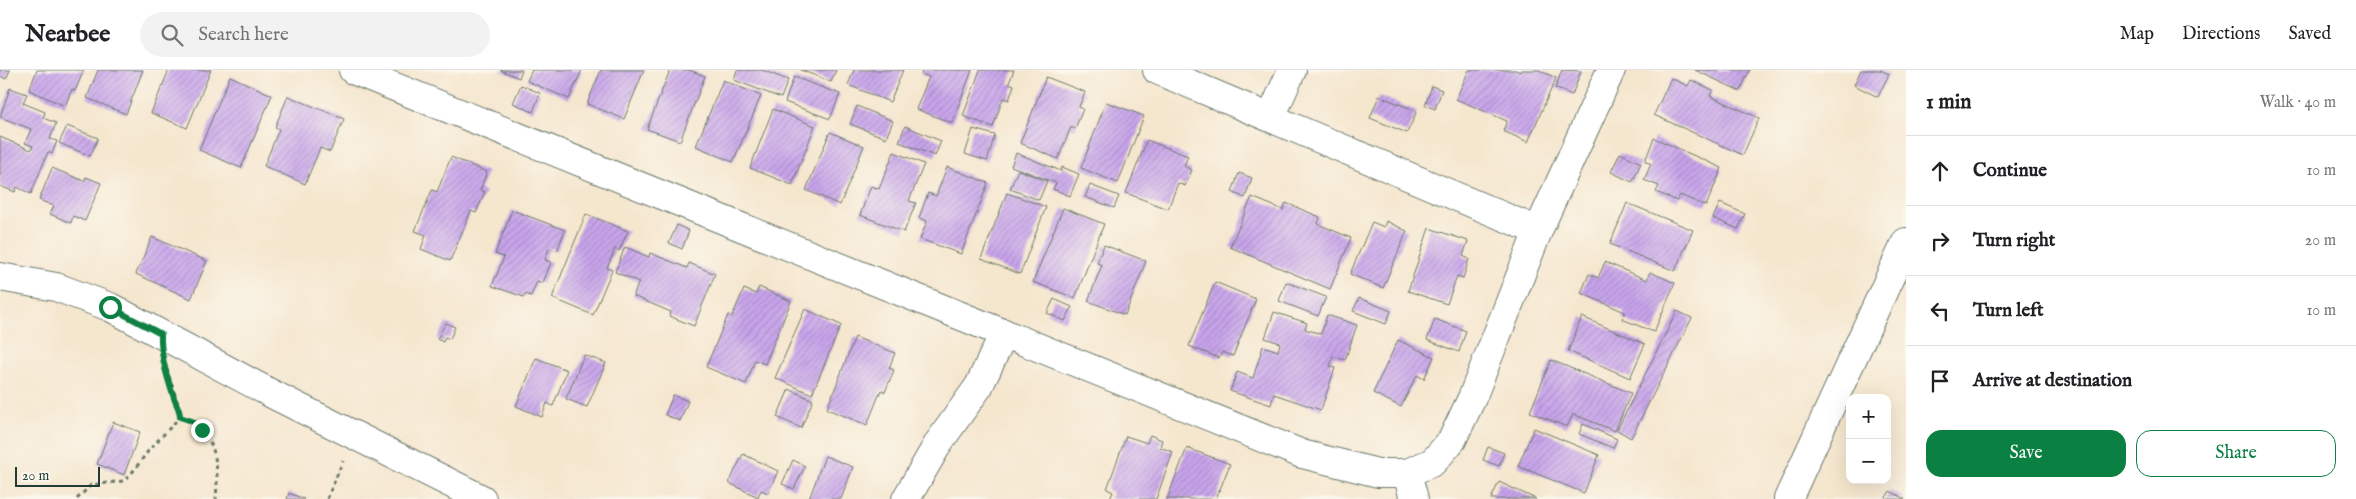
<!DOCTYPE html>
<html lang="en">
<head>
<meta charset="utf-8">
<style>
  body { margin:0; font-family:"IM FELL English",serif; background:#f2f2f2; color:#202124 }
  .controls { position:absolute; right:15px; bottom:15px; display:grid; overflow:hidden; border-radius:10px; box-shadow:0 5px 20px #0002 }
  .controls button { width:45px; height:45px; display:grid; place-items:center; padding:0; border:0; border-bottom:1px solid #e0e0e0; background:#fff; color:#202124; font:25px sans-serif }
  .scale { position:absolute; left:15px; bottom:12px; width:85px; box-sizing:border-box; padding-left:5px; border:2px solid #1f3d34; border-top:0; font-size:14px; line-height:18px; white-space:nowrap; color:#1f3d34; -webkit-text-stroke:4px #fbf7ec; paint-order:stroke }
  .stop { position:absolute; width:15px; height:15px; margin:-11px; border:4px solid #0b8043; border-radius:50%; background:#fff }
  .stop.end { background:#0b8043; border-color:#fff; box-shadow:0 1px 5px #0008 }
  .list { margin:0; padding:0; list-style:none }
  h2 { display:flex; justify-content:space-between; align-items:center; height:65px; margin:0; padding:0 20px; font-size:21px }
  h2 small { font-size:16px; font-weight:400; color:#757577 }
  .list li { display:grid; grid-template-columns:32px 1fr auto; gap:15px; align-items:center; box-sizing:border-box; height:70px; padding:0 20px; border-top:1px solid #e0e0e0 }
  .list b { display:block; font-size:19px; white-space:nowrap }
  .list em { font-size:16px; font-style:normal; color:#757577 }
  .actions { display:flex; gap:10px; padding:15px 20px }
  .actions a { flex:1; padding:11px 0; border:1px solid #0b8043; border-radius:15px; text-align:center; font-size:18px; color:#0b8043 }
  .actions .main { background:#0b8043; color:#fff }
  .icon { flex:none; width:28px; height:28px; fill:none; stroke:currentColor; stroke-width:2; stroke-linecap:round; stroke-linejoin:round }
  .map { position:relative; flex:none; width:1906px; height:429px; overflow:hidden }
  header { display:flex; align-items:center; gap:30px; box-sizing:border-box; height:70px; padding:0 25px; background:#fff; border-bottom:1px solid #e0e0e0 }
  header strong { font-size:24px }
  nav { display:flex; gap:28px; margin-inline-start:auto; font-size:18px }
  .search { width:350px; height:45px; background:#f2f2f2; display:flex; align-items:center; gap:12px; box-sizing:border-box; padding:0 18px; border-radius:28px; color:#757577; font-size:19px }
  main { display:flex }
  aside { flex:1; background:#fff }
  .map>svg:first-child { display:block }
</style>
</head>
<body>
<header>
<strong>Nearbee</strong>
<div class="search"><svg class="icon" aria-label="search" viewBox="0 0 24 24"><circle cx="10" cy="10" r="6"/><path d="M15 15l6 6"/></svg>Search here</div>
<nav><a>Map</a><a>Directions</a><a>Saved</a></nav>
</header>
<main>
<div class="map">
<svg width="1906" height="429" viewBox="0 0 1906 429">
  <defs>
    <pattern id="building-hatch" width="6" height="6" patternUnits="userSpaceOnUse" patternTransform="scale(1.25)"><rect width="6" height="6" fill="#c9a5ec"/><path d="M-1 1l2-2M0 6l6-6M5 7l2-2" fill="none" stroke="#a388c0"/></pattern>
  </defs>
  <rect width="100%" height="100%" fill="#fbf7ec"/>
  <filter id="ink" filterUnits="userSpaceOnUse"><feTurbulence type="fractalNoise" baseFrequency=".02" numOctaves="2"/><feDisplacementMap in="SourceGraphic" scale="10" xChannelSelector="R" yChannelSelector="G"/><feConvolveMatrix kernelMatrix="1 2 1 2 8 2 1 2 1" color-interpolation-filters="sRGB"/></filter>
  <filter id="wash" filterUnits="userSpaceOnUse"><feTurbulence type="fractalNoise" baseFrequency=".0096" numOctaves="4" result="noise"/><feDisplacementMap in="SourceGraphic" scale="20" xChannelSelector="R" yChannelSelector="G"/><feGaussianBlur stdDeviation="1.12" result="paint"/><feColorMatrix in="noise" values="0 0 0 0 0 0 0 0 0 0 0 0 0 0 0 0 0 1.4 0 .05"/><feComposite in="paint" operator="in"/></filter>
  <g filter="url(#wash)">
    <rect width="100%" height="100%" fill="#f5e6ce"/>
    <g id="blocks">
      <g fill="url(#building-hatch)">
        <polygon points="0,0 10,0 6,9 0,6"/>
        <polygon points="37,0 84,0 75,21 72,19 65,36 29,20"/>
        <polygon points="98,0 143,0 126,44 87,28"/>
        <polygon points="169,0 211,0 187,58 151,43"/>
        <polygon points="500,0 522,0 519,8"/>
        <polygon points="532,0 582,0 569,29 527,11"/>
        <polygon points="601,0 644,0 624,49 587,34"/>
        <polygon points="670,0 689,0 705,6 680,71 647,59"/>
        <polygon points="737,0 762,0 788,10 781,28 734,10"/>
        <polygon points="801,0 836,0 831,12"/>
        <polygon points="854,0 903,0 890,32 848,15"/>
        <polygon points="923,0 972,0 952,53 916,39 929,7 921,4"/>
        <polygon points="980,0 1014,0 1009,13 1014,15 1009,30 1003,28 993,57 963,46"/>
        <polygon points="1469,0 1516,0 1520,2 1521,0 1539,0 1556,8 1528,72 1503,61 1507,51 1456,29"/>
        <polygon points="1562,0 1581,1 1572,25 1555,18"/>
        <polygon points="1695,0 1750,0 1740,21"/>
        <polygon points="1861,0 1880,0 1889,4 1878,27 1854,15"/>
        <polygon points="230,6 272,25 241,98 199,80"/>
        <polygon points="794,7 840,24 830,49 785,32"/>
        <polygon points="1046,7 1085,22 1079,37 1083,39 1075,59 1071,57 1058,89 1020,73"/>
        <polygon points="1671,8 1688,16 1691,10 1713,20 1710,26 1759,48 1743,85 1654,45"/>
        <polygon points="723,10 761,26 733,92 696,76"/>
        <polygon points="521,15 540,23 533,42 513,33"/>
        <polygon points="1432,16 1442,20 1435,39 1425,35"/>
        <polygon points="10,18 27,24 23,33 45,42 43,48 56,53 50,69 57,71 52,84 48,82 31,124 17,117 15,122 0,116 0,67 31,80 33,76 25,73 31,59 0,47"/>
        <polygon points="288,26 344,49 330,82 320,78 305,114 264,96 279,59 275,57"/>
        <polygon points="1379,26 1417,41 1407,63 1370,48"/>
        <polygon points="1106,32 1144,46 1118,113 1081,98"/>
        <polygon points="857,36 893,51 886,68 850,54"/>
        <polygon points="773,39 815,56 792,115 750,98"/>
        <polygon points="67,56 98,68 90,86 59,73"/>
        <polygon points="905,56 941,71 935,86 899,72"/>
        <polygon points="973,59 995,65 987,91 965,84"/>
        <polygon points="830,62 864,76 840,135 806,120"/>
        <polygon points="1654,68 1722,98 1706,136 1680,125 1677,131 1656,122 1659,116 1644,110 1651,94 1645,91"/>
        <polygon points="1147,70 1188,86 1184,96 1192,100 1185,116 1178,113 1168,139 1126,123"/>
        <polygon points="894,82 924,94 909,131 916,133 904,162 860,145 871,116 879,119"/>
        <polygon points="1016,83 1061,101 1062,97 1079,104 1070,126 1053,119 1056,113 1011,96"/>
        <polygon points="1620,83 1641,93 1632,112 1611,102"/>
        <polygon points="451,87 487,102 480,120 485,122 476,143 471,141 450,191 421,179 426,165 415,161 432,120 437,122"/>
        <polygon points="947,97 988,113 961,184 920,169 927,151 919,148 928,123 936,126"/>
        <polygon points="52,98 84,111 86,107 101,113 85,151 73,146 71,153 50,144 54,136 39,130"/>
        <polygon points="1018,100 1047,111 1039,130 1010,119"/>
        <polygon points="1239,103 1252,108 1245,128 1232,122"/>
        <polygon points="1090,115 1119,126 1114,138 1085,127"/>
        <polygon points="1007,123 1046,137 1020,204 981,189"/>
        <polygon points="1252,127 1283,140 1286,133 1320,147 1318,154 1351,168 1330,219 1230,177"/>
        <polygon points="1627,133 1693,160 1675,201 1610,174"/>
        <polygon points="1720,133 1745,144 1738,159 1713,148"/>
        <polygon points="1063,138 1104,154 1075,228 1033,212"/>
        <polygon points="512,140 565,160 557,181 549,178 545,190 551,192 543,213 537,211 531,226 525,224 524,227 492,216 504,187 495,184"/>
        <polygon points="586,144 628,161 619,181 615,179 607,198 612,200 593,245 552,228"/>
        <polygon points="1386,151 1407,161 1383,218 1350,204 1372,152 1384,157"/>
        <polygon points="677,155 689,161 682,179 669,173"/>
        <polygon points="1429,158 1468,171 1463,186 1469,189 1463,208 1457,206 1447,234 1408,221"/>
        <polygon points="152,167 207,191 191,229 136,204"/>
        <polygon points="1104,175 1146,191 1125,245 1088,231 1102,195 1097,193"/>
        <polygon points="625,177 649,187 650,183 687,198 689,193 715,204 694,256 669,246 671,242 633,226 639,212 615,202"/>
        <polygon points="1605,192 1647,210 1650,202 1675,213 1654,262 1622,249 1625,242 1581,223 1589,204 1598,208"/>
        <polygon points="1215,212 1256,229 1233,286 1222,282 1219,288 1189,276"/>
        <polygon points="1286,212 1326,227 1318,246 1279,231"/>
        <polygon points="759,217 791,231 765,294 755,290 746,314 706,297 728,245 732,247 744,219 756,224"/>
        <polygon points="1359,228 1391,241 1386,254 1353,241"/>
        <polygon points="1054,229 1072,237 1065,251 1047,243"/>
        <polygon points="805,239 841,255 812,324 775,308"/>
        <polygon points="1677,241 1692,248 1631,368 1617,360"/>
        <polygon points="1274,242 1307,253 1305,259 1321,264 1327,245 1357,255 1345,290 1333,286 1330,296 1335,298 1321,340 1274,324 1271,335 1230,321 1237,302 1253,308 1263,276 1278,281 1280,273 1265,268"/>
        <polygon points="1582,247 1645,274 1630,308 1568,281"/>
        <polygon points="1435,249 1466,261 1459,282 1427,270"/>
        <polygon points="446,253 455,257 450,269 445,267 443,272 437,269"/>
        <polygon points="855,267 895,283 889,298 894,300 885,322 881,320 867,355 827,339"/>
        <polygon points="1398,270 1434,287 1424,309 1417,305 1401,337 1373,323"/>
        <polygon points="584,285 606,293 587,337 566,329"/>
        <polygon points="536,288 567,300 553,336 547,333 542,347 516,336"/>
        <polygon points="1551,290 1631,323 1615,361 1573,344 1567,357 1530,342"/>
        <polygon points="789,319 813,330 801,358 777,347"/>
        <polygon points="673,325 688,331 680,351 665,345"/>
        <polygon points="113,352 140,362 124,405 97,394"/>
        <polygon points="1583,354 1617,369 1613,378 1579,364"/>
        <polygon points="1534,358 1599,385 1584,423 1518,396"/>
        <polygon points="1150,365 1162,370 1160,377 1173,382 1156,429 1110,429 1113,422 1107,419 1126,366 1147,373"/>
        <polygon points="1488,377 1504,383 1499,396 1483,390"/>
        <polygon points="1187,378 1230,394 1216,429 1167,429"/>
        <polygon points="743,384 778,401 768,423 761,420 758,427 729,413"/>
        <polygon points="825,386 853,397 841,429 809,429"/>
        <polygon points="793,390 805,396 794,419 782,414"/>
        <polygon points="1499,412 1536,429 1491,429"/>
        <polygon points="1890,421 1905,429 1885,429"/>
        <polygon points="289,423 304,429 287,429"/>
      </g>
    </g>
  </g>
  <g filter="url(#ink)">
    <use href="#blocks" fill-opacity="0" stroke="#6a786a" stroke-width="1"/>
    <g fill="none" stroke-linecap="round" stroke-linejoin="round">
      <g stroke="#6a786a" stroke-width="30">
        <g id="minor">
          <polyline points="353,0 1302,384 1378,403 1407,403 1433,392 1452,370 1472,328 1538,161 1611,0"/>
          <polyline points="1157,0 1538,161"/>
          <polyline points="1271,47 1292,0"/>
          <polyline points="0,207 56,217 110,237 274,325 482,429"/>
          <polyline points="1407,403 1414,429"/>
          <polyline points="906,429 939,372 979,316 1004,263"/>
          <polyline points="1788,429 1906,172"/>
        </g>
      </g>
      <g stroke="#6a786a" stroke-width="3" stroke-dasharray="4 4" stroke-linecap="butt">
        <path d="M180 347C217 359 219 395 216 429"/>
        <path d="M77 429 91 415 123 411 131 404 149 380 180 347C180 337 170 312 167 300"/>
        <polyline points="327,429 343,391"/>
      </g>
      <use href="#minor" stroke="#fff" stroke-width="28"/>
    </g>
  </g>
  <g fill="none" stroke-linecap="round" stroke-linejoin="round" filter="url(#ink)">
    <path stroke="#0b8043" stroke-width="6" d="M110 237 161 264C160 285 167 308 174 328 176 335 180 339 180 347L192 351 202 360"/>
  </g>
</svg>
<div class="controls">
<button>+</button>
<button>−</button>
</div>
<div class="scale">20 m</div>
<div class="stop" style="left:110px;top:237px"></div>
<div class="stop end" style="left:202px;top:360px"></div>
</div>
<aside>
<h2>1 min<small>Walk · 40 m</small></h2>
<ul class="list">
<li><svg class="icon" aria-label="ahead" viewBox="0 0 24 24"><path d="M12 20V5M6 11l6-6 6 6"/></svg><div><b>Continue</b></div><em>10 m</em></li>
<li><svg class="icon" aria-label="right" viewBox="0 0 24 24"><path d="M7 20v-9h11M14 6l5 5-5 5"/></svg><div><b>Turn right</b></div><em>20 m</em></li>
<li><svg class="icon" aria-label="left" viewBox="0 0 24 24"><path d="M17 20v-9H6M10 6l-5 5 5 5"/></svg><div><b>Turn left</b></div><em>10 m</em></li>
<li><svg class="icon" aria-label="arrive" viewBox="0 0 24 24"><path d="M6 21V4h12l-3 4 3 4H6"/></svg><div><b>Arrive at destination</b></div></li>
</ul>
<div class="actions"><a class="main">Save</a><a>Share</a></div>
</aside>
</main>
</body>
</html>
